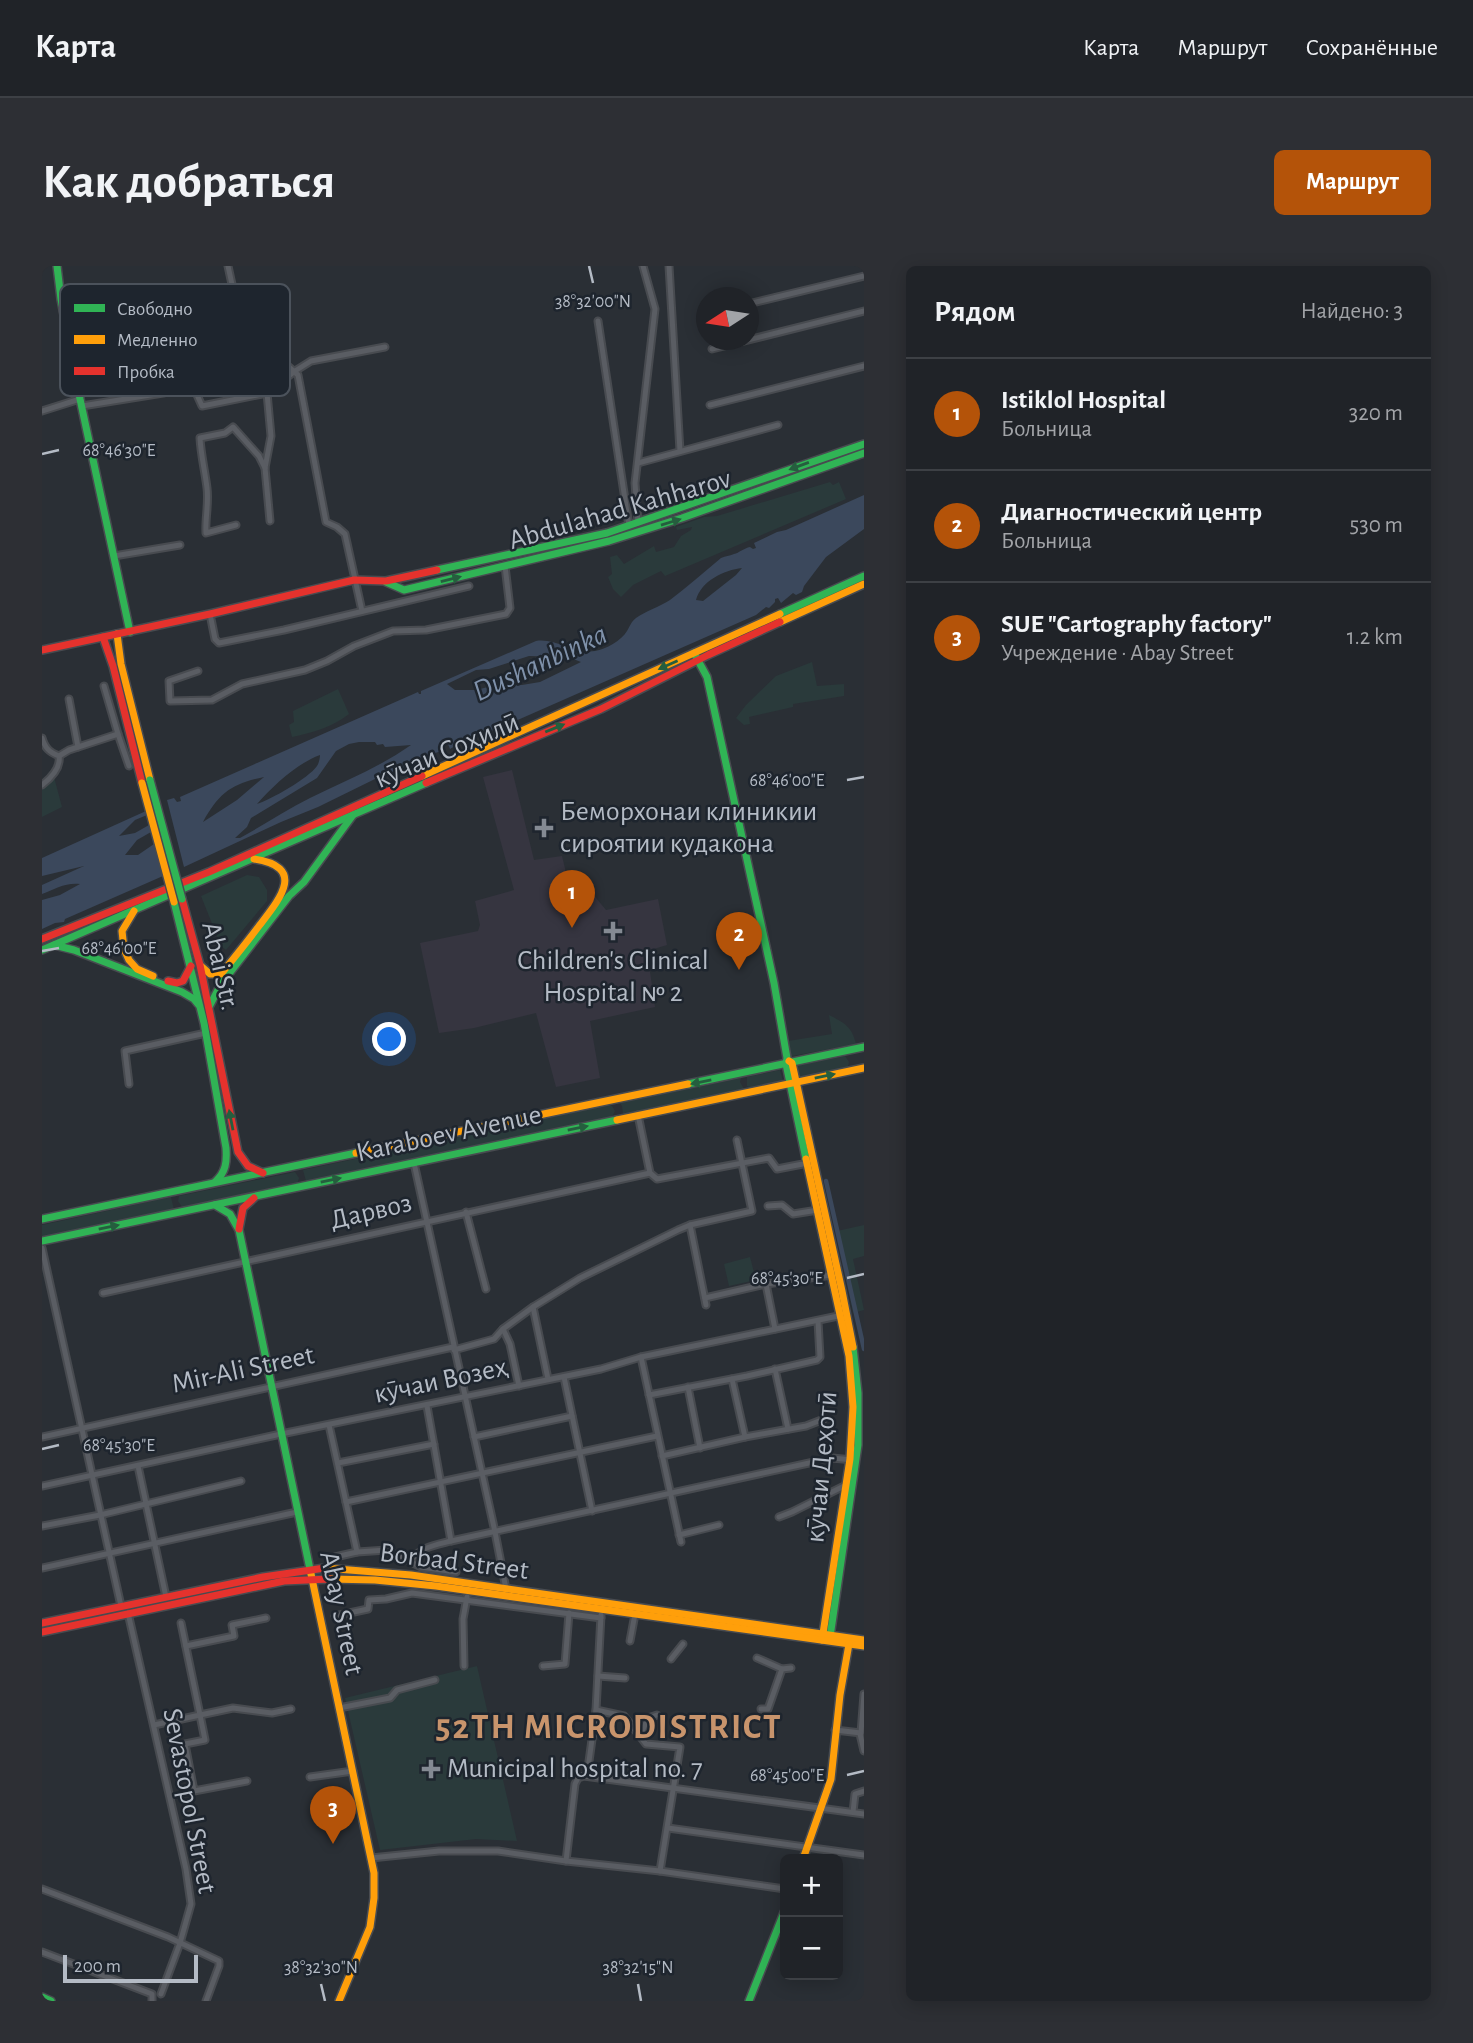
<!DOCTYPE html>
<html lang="ru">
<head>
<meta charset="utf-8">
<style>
  body { margin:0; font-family:"Alegreya Sans",sans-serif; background:#2d2f34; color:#f1f3f6 }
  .controls { position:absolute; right:21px; bottom:21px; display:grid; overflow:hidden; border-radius:10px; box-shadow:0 4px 18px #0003 }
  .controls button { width:63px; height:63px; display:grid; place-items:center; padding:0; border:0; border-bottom:2px solid #3d4045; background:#202328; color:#f1f3f6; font:35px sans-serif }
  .compass { position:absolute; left:654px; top:21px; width:63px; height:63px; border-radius:50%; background:#202328; box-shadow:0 4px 18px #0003; rotate:258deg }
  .scale { position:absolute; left:21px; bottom:18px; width:135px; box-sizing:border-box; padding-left:7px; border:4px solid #b4bbc5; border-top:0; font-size:19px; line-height:24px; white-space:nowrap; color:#b4bbc5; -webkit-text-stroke:5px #1e252e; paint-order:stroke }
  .you { position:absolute; left:348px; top:774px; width:24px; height:24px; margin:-18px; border:5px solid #fff; border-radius:50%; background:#1a73e8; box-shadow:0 0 0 10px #1a73e833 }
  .badge { display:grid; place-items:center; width:46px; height:46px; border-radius:50%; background:#b45309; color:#fff; font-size:23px; font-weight:700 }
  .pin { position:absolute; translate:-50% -58px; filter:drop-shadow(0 2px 4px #0008) }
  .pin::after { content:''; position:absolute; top:37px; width:24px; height:21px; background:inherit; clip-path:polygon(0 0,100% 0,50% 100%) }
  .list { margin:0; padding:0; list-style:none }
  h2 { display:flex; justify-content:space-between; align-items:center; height:91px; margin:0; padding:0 28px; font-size:30px }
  h2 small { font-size:23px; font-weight:400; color:#a2a4a8 }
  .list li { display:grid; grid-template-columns:46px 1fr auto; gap:21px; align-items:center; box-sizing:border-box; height:112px; padding:0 28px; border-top:2px solid #3d4045 }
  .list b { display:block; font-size:26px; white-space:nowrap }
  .list p { margin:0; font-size:23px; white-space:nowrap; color:#a2a4a8 }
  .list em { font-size:23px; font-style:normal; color:#a2a4a8 }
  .map { position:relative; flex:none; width:822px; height:1735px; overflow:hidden; border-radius:10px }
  header { display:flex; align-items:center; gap:42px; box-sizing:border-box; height:98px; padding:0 35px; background:#202328; border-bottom:2px solid #3d4045 }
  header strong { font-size:33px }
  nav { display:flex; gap:38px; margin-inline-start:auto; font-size:24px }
  .intro { display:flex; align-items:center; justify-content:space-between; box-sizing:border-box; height:168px; padding:0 42px }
  h1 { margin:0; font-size:49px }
  .button { padding:18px 32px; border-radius:10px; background:#b45309; color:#fff; font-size:24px; font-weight:700 }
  main { display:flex; gap:42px; padding:0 42px }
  aside { flex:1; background:#202328; border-radius:10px; box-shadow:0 4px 18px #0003 }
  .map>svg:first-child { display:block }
</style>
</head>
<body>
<header>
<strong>Карта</strong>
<nav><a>Карта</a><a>Маршрут</a><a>Сохранённые</a></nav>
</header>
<div class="intro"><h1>Как добраться</h1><a class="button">Маршрут</a></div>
<main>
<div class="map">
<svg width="822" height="1735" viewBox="0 0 822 1735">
  <rect width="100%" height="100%" fill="#2a2f35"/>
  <polygon fill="#363540" points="470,504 492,594 520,590 526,615 536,615 545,621 564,644 616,633 625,679 605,685 613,741 548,755 558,812 514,821 494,747 432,762 397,767 378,677 436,665 438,659 433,635 472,624 441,511"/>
  <g fill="#2a3a3b">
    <polygon points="788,216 791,219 797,216 804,233 623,310 619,305 591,319 579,331 571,323 566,311 570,308 568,291 575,289 582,298 612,280 614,286 632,281 639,270 649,264 650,261 635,264 634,261 662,251 675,250"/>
    <polygon points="770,396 775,420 802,418 802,430 751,438 751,441 707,451 708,458 702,459 694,452 704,439 734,410"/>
    <path d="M296 423 307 448C291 461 269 467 250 471L247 459 252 456 251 445Z"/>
    <polygon points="12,511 20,541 0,551 0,521"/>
    <polygon points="205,609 217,611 225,624 225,635 184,684 179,680 159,630"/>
    <path d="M787 749C803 757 810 761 814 778L750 790 747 788 746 775 790 768Z"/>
    <polygon points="803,790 807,796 806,801 756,812 753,800"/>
    <polygon points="738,804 741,815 709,822 705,820 705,811"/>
    <polygon points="699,812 698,816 702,823 581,848 580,840 578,837"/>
    <polygon points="566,839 570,840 573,845 570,851 264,915 261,904"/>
    <polygon points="253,906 257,912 255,918 140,941 136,935 137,930"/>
    <polygon points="129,931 132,944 0,971 0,959"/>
    <polygon points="822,959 822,990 811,993 822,1044 811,1047 795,965"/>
    <polygon points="708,991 714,1014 687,1020 682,998"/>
    <polygon points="435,1400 475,1575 434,1573 338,1584 303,1432"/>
  </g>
  <g fill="#3b485c" fill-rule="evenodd">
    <path d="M822 229V263L784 291 762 320 760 326 754 329 751 327 739 337 736 332 733 333V336L727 342 724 341 714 349 455 463 426 472 408 483 406 478 402 479 403 484 380 491 356 505 335 512 276 541 239 556 142 601 125 534 132 532 135 536 139 535 138 531 376 426 377 428H379V425L494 375C514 372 532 388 553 385 564 383 579 375 585 365 588 360 589 356 594 352 604 345 617 341 628 334 645 321 662 306 679 292 684 290 687 290 692 288 697 287 702 282 708 281L711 283 714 282 712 277 735 266 744 264ZM700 302 694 309 661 335 654 334C659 315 682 304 700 302ZM487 390 526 391 539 396 498 416 480 419 450 420 434 424H413L405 418 434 404 447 403ZM317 476H333L335 479 341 478 343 481 369 479C338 501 303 515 268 532 244 544 222 559 198 572H193L205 561 209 552 275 512 294 485 307 478ZM278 489C278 492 277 497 275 500 267 512 228 534 215 538 232 519 254 498 278 489ZM222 511 195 534 161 556C177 527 189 518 222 511Z"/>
    <path d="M104 545 105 549 93 554 77 570 93 567 107 559 109 566 95 574 83 589H96L112 578 121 610 23 653 22 656 13 657 0 663V634L18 629 38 618C25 616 12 623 0 628V619L42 600 0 610V592Z"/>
  </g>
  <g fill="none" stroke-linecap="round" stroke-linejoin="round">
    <polyline stroke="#3b485c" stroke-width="4.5" points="784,915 822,1083"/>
    <g stroke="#484b50" stroke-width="9">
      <g id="street">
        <polyline points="186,0 196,46 202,58 208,67 256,109 284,256 295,261 303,268 320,345"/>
        <polyline points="627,0 638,185"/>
        <polyline points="706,38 822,10"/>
        <polyline points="21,45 93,77 105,75 196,46"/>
        <polyline points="663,49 664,48"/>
        <polyline points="556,55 587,260"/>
        <polyline points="670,83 822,45"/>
        <polyline points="668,139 822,100"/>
        <polyline points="40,140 121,127 151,120 160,140 225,127"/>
        <polyline points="0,145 38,133"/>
        <polyline points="596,197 736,159"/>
        <polyline points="228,255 223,202 229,170 225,127 253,105 269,95 343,81"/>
        <polyline points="596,257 593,217 613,43 601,0"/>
        <path d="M194 259 164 267C163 253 167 237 165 222 163 205 159 190 158 172L183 167 191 161 217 190 223 202"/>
        <polyline points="72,290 138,279"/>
        <polyline points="168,348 173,373 177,377 242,364 427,320"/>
        <polyline points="156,405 127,415 128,435 170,434 200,418 263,404 285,395 312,380 351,365 384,364 464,348 468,342 463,300"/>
        <polyline points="62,420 76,468 87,500"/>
        <polyline points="27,433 36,481"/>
        <path d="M0 472C3 482 7 486 17 490 19 502 9 512 0 519"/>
        <polyline points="17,490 27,484 76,468"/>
        <polyline points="87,818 83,785 164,767"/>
        <polyline points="596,849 608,907 615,913 727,892 735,903 766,897"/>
        <polyline points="372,897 453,1266 464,1323 463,1330"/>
        <polyline points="726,940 740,939 751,948 776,944"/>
        <polyline points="424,946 444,1023"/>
        <polyline points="648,959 664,1039"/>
        <polyline points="0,982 79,1340"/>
        <polyline points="724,1018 790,1009"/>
        <polyline points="61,1027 608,907"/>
        <polyline points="663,1032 724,1018 733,1063"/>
        <polyline points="491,1041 506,1113"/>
        <polyline points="461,1063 468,1078 477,1120"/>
        <polyline points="412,1084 452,1073 461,1063 491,1041 538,1012 636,964 648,959 710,945 695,874"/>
        <polyline points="599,1091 639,1276"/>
        <polyline points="733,1103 746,1163"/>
        <polyline points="522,1111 550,1245"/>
        <polyline points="690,1113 703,1171"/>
        <polyline points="646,1121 658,1182"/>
        <polyline points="607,1129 705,1110 775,1094 778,1091 776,1055"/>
        <polyline points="385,1140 409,1275"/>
        <polyline points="287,1159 315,1286"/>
        <polyline points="0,1171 411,1081"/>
        <polyline points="432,1171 530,1150"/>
        <polyline points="620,1190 703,1171 764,1160 782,1153"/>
        <polyline points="296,1197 392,1178"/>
        <polyline points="96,1200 124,1331"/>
        <polyline points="0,1220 239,1168 559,1103 599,1091 801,1049"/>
        <polyline points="304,1236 615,1170"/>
        <polyline points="737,1251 750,1246 802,1220"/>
        <polyline points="0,1260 58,1249 199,1215"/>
        <polyline points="637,1269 677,1259"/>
        <polyline points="293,1291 315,1286 345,1284 379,1301 414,1306"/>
        <path d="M369 1295C378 1281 393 1279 409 1275L790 1192 811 1194"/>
        <polyline points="0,1302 255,1246"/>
        <polyline points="86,1347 144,1603 149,1638 138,1677 119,1728"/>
        <polyline points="293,1350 326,1343 327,1334 344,1333 370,1327 559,1352"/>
        <polyline points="588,1375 593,1348"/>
        <polyline points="144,1380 192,1370 190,1359 224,1352"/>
        <polyline points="715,1392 740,1403"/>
        <polyline points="629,1393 641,1378"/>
        <polyline points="422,1400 421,1353 425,1331"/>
        <polyline points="501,1400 523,1398 527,1347"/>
        <polyline points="556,1410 583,1412"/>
        <polyline points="297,1442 348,1432 355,1424 393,1414"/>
        <polyline points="719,1443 726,1443 740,1403 749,1402"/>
        <polyline points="554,1444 582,1450 604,1478 638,1481 618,1605"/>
        <polyline points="112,1459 158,1449 139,1357"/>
        <polyline points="793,1464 819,1467 822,1428"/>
        <polyline points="818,1468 822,1485"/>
        <polyline points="598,1470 606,1452 615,1449"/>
        <polyline points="545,1510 554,1444 559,1349"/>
        <polyline points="268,1511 311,1505"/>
        <polyline points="205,1515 152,1525 143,1478 163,1474 158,1449 191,1442 230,1447 249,1443"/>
        <polyline points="811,1546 813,1528 822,1525"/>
        <polyline points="626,1562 822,1589"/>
        <polyline points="329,1592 397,1585 456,1585 524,1595 618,1605 743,1623"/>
        <polyline points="524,1595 533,1518 536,1512 542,1510 822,1548"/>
        <polyline points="0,1623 126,1671 177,1695 177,1700 164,1735"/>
        <polyline points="0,1686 110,1728 110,1735"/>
      </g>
    </g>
    <g stroke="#484b50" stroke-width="10">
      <g id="fast">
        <polyline points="15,0 19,33 38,133 88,366"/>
        <polyline points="395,304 565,267 822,178"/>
        <polyline points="344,316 362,324 567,275 640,252 822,187"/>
        <polyline points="738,348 822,310"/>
        <polyline points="652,387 665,411 732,717 745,792 744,798 764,893"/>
        <path d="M132 636 162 757 184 882C185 896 184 906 173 916"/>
        <polyline points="12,679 32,684 140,726 152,733 156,738"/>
        <polyline points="0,684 384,517"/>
        <polyline points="167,741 179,718 247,630 262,616 311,549"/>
        <polyline points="646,818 822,781"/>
        <polyline points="173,939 188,948 197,964 269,1308"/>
        <polyline points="0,953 314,887"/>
        <polyline points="0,975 575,854"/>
        <polyline points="788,1371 816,1179 816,1127 811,1081"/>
        <polyline points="0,1731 9,1735"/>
        <polyline points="707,1735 743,1644"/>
      </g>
    </g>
    <g stroke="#484b50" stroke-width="10">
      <g id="slow">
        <polyline points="738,356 822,318"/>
        <polyline points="75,368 79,398 108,514"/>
        <polyline points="380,510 738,348"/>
        <polyline points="92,645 80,665 82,683 87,694 95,703 111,710"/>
        <path d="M159 700 168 708H179C192 692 205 676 217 660 238 633 265 601 212 593"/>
        <polyline points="747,795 750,797 800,1025 811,1081"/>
        <polyline points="575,854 822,802"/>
        <polyline points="314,887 646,818"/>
        <polyline points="764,893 807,1090 811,1141 808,1193 780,1374"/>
        <polyline points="283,1302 369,1309 822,1374"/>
        <polyline points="269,1308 332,1607 332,1632 328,1661 297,1735"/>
        <polyline points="288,1313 333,1314 394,1320 822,1380"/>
        <polyline points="761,1593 789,1513 798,1429 807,1378"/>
      </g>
    </g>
    <g stroke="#484b50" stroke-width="10">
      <g id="jam">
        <polyline points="61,371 71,400 100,517"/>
        <polyline points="0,384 168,348 312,314 344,315 395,304"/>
        <polyline points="384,517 559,443 666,389 738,356"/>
        <polyline points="140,633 158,699 196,886 206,900 221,907"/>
        <polyline points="0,673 167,606 380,510"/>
        <polyline points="126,715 135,717 141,715 149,700"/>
        <polyline points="197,963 201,942 212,932"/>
        <polyline points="0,1357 221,1311 283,1302"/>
        <polyline points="0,1366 242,1315 288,1313"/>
      </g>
    </g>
    <use href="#street" stroke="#5a5d63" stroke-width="5"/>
    <use href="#fast" stroke="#30b455" stroke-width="7"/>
    <use href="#slow" stroke="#ff9f0a" stroke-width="7"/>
    <use href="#jam" stroke="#e5322d" stroke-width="7"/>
    <g stroke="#484b50" stroke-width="10" stroke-linecap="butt">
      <polyline id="fast-bridge" points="108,514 140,633"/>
    </g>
    <g stroke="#484b50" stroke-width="10" stroke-linecap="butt">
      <polyline id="slow-bridge" points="100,517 132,636"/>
    </g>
    <use href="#fast-bridge" stroke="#30b455" stroke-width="7"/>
    <use href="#slow-bridge" stroke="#ff9f0a" stroke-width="7"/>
  </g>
  <defs><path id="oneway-solid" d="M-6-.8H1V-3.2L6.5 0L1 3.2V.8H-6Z" transform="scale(1.75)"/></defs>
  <g fill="#255e3e">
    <use href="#oneway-solid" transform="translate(757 200) rotate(160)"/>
    <use href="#oneway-solid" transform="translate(629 256) rotate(-17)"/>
    <use href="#oneway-solid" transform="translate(409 313) rotate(-14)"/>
    <use href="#oneway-solid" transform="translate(626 399) rotate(156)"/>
    <use href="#oneway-solid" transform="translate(513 462) rotate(-22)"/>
    <use href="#oneway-solid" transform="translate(783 810) rotate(-12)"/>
    <use href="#oneway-solid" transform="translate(659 816) rotate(169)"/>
    <use href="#oneway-solid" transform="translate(189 854) rotate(-101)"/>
    <use href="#oneway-solid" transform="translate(536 862) rotate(-12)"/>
    <use href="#oneway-solid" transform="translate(289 914) rotate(-12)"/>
    <use href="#oneway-solid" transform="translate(67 961) rotate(-12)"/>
  </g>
  <path fill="none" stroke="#b4bbc5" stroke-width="2.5" d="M547 0 551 17M0 188 17 184M805 514 822 511M0 685 17 682M805 1012 822 1008M0 1183 17 1179M805 1509 822 1505M279 1718 283 1735M596 1718 599 1735"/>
  <g fill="#848a93" stroke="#1e252e" stroke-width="2.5">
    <path d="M498.5 551.5h7v7h7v7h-7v7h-7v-7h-7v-7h7z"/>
    <path d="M567.5 654.5h7v7h7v7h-7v7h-7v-7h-7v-7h7z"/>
    <path d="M385.5 1492.5h7v7h7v7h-7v7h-7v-7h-7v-7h7z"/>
  </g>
  <g text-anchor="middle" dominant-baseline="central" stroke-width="5" stroke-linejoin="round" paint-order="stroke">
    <g font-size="28" fill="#b4bbc5" stroke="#1e252e">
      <text transform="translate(578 244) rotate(-16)">Abdulahad Kahharov</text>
      <text transform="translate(405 485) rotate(-23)">кӯчаи Соҳилӣ</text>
      <text transform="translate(178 700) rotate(77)">Abai Str.</text>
      <text transform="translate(407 868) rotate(-12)">Karaboev Avenue</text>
      <text transform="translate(329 946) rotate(-13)">Дарвоз</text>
      <text transform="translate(201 1104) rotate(-12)">Mir-Ali Street</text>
      <text transform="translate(399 1115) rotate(-12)">кӯчаи Возеҳ</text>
      <text transform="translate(780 1201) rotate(-85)">кӯчаи Деҳотӣ</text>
      <text transform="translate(412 1296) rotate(7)">Borbad Street</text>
      <text transform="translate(299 1347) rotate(78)">Abay Street</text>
      <text transform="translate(147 1535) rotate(79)">Sevastopol Street</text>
    </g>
    <g font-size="28" fill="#b4bbc5" stroke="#1e252e" text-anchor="start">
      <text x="518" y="546">Беморхонаи клиникии<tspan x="518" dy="32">сироятии кудакона</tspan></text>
      <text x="571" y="695" text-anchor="middle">Children's Clinical<tspan x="571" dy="32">Hospital № 2</tspan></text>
      <text x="405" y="1503">Municipal hospital no. 7</text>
    </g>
    <g font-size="30" font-style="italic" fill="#7f91aa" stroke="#1e252e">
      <text transform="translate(498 397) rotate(-25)">Dushanbinka</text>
    </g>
    <g font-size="35" font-weight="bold" letter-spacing="2" fill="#c8946c" stroke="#1e252e">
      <text x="567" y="1461">52TH MICRODISTRICT</text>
    </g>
  </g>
  <rect x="18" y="18" width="230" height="112" rx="10" fill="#1e252e" stroke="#4b525b" stroke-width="2"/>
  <rect x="32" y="38" width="31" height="8" fill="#30b455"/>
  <rect x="32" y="69" width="31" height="9" fill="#ff9f0a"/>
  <rect x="32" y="101" width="31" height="8" fill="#e5322d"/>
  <g font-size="19" fill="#b4bbc5">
    <text x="75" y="49">Свободно</text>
    <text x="75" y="80">Медленно</text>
    <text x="75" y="112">Пробка</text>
  </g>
  <g font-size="18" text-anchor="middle" fill="#b4bbc5" stroke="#1e252e" stroke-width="5" stroke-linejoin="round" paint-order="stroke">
    <text x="551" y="41">38°32'00"N</text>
    <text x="77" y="190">68°46'30"E</text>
    <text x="745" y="520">68°46'00"E</text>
    <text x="77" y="688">68°46'00"E</text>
    <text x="745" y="1018">68°45'30"E</text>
    <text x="77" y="1185">68°45'30"E</text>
    <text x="745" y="1515">68°45'00"E</text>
    <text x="279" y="1707">38°32'30"N</text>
    <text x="596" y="1707">38°32'15"N</text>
  </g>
</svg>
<div class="controls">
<button>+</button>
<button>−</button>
</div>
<svg class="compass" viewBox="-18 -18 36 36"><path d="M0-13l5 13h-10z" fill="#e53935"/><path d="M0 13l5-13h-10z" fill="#a2a4a8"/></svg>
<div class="scale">200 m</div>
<div class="you"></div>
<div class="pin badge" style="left:530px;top:662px">1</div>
<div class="pin badge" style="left:697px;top:704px">2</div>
<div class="pin badge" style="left:291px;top:1578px">3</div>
</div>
<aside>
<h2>Рядом<small>Найдено: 3</small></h2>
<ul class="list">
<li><span class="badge">1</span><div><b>Istiklol Hospital</b><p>Больница</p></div><em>320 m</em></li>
<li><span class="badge">2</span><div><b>Диагностический центр</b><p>Больница</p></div><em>530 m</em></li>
<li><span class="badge">3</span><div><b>SUE &quot;Cartography factory&quot;</b><p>Учреждение · Abay Street</p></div><em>1.2 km</em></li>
</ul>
</aside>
</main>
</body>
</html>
